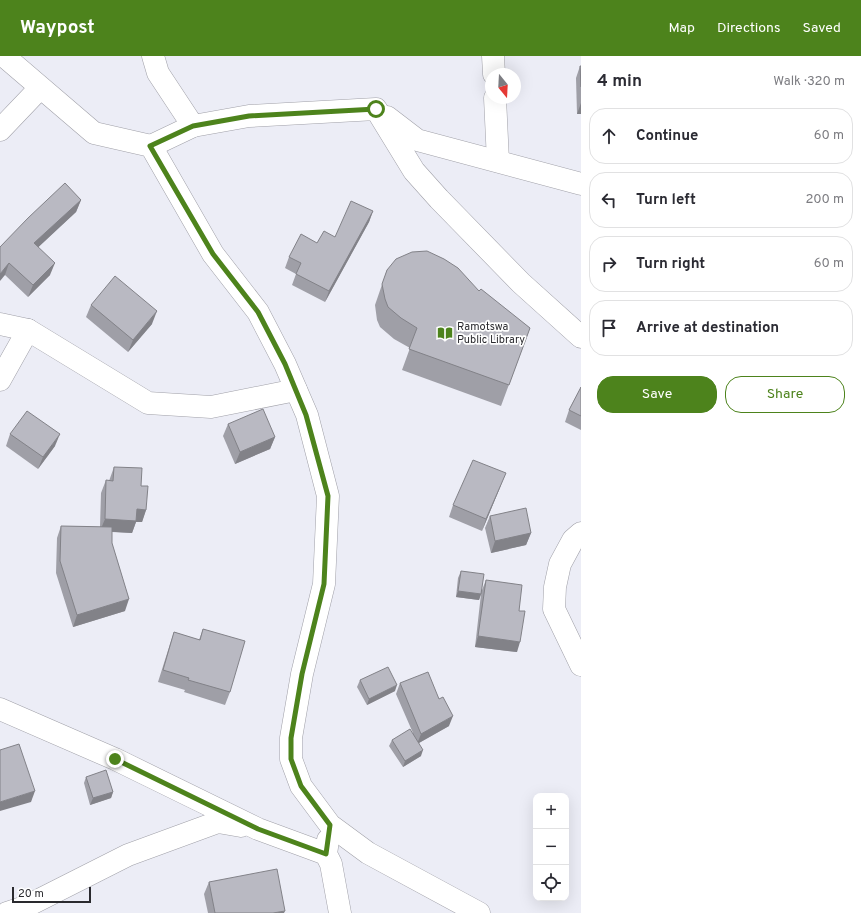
<!DOCTYPE html>
<html lang="en">
<head>
<meta charset="utf-8">
<style>
  body { margin:0; font-family:Overpass,sans-serif; background:#f7f7f7; color:#2b2b33 }
  .controls { position:absolute; right:12px; bottom:12px; display:grid; overflow:hidden; border-radius:8px; box-shadow:0 4px 16px #0002 }
  .controls button { width:36px; height:36px; display:grid; place-items:center; padding:0; border:0; border-bottom:1px solid #e1e1e2; background:#fff; color:#2b2b33; font:20px sans-serif }
  .compass { position:absolute; left:485px; top:12px; width:36px; height:36px; border-radius:50%; background:#fff; box-shadow:0 4px 16px #0002; rotate:162deg }
  .scale { position:absolute; left:12px; bottom:10px; width:79px; box-sizing:border-box; padding-left:4px; border:2px solid #2a2a2e; border-top:0; font-size:11px; line-height:14px; white-space:nowrap; color:#2a2a2e; -webkit-text-stroke:3px #fff; paint-order:stroke }
  .stop { position:absolute; width:12px; height:12px; margin:-9px; border:3px solid #4d831c; border-radius:50%; background:#fff }
  .stop.end { background:#4d831c; border-color:#fff; box-shadow:0 1px 4px #0008 }
  .list { margin:0; padding:0; list-style:none }
  h2 { display:flex; justify-content:space-between; align-items:center; height:52px; margin:0; padding:0 16px; font-size:17px }
  h2 small { font-size:13px; font-weight:400; color:#7c7c81 }
  .list li { display:grid; grid-template-columns:26px 1fr auto; gap:12px; align-items:center; box-sizing:border-box; height:56px; margin:0 8px 8px; padding:0 8px; border:1px solid #e1e1e2; border-radius:16px }
  .list b { display:block; font-size:15px; white-space:nowrap }
  .list em { font-size:13px; font-style:normal; color:#7c7c81 }
  .actions { display:flex; gap:8px; padding:12px 16px }
  .actions a { flex:1; padding:9px 0; border:1px solid #4d831c; border-radius:16px; text-align:center; font-size:14px; color:#4d831c }
  .actions .main { background:#4d831c; color:#fff }
  .icon { flex:none; width:22px; height:22px; fill:none; stroke:currentColor; stroke-width:2; stroke-linecap:round; stroke-linejoin:round }
  .map { position:relative; flex:none; width:581px; height:857px; overflow:hidden }
  header { display:flex; align-items:center; gap:24px; box-sizing:border-box; height:56px; padding:0 20px; background:#4d831c; color:#fff }
  header strong { font-size:19px }
  nav { display:flex; gap:22px; margin-inline-start:auto; font-size:14px }
  main { display:flex }
  aside { flex:1; background:#fff }
  .map>svg:first-child { display:block }
</style>
</head>
<body>
<header>
<strong>Waypost</strong>
<nav><a>Map</a><a>Directions</a><a>Saved</a></nav>
</header>
<main>
<div class="map">
<svg width="581" height="857" viewBox="0 0 581 857">
  <rect width="100%" height="100%" fill="#ecedf6"/>
  <g fill="none" stroke-linecap="round" stroke-linejoin="round">
    <g stroke="#a0a0a8" stroke-width="23">
      <g id="street">
        <polyline points="4,0 94,77 151,90 213,198 258,256 285,308 307,359 328,440 324,528 302,618 291,682 291,703 301,730 330,769 368,797 479,857"/>
        <polyline points="153,0 158,17 193,70"/>
        <polyline points="493,0 494,18"/>
        <polyline points="495,42 498,105"/>
        <polyline points="387,61 417,84 581,128"/>
        <polyline points="0,74 40,32"/>
        <polyline points="151,90 193,70 249,60 376,53 414,115 439,143 521,227 581,281"/>
        <polyline points="0,268 28,274 148,347 211,351 296,334"/>
        <polyline points="0,324 28,274"/>
        <polyline points="581,477 573,484 560,508 555,531 554,553 581,609"/>
        <polyline points="0,653 115,703 258,773 326,798"/>
        <polyline points="328,784 326,798 331,808 340,857"/>
        <polyline points="7,857 25,851 128,799 218,766 241,770"/>
      </g>
    </g>
    <use href="#street" stroke="#fff" stroke-width="22"/>
  </g>
  <g fill="#9f9fa7">
    <polygon points="580,10 581,10 581,58 577,58 576,22"/>
    <polygon points="81,144 76,156 38,191 50,219 28,241 5,219 0,191"/>
    <polygon points="373,155 369,166 325,246 292,229 296,218 285,212 289,201 317,187 335,181"/>
    <polygon points="387,214 479,235 530,272 501,350 402,314 410,292 394,283 380,271 377,264 375,249"/>
    <polygon points="91,249 152,268 128,296 86,261"/>
    <polygon points="581,331 581,374 565,366 569,354"/>
    <polygon points="228,368 275,381 270,393 235,408 223,380"/>
    <polygon points="10,378 55,390 38,413 6,390"/>
    <polygon points="114,411 141,430 146,454 142,466 136,466 132,477 112,476 112,487 125,555 73,571 56,517 57,482 61,470 100,471 101,437 106,424 109,425"/>
    <polygon points="501,429 482,475 449,461 453,449"/>
    <polygon points="490,460 531,477 526,489 491,497 485,472"/>
    <polygon points="461,515 482,534 486,524 519,555 517,596 475,591 481,538 479,544 456,541 458,522"/>
    <polygon points="203,573 230,636 225,649 184,636 185,634 158,626 170,588 174,576 199,584"/>
    <polygon points="360,624 395,635 367,649 357,631"/>
    <polygon points="400,627 449,670 419,687 421,700 403,711 389,690 392,684 413,677 396,638"/>
    <polygon points="86,721 113,736 111,742 90,749 84,727"/>
    <polygon points="209,826 284,857 208,857 204,838"/>
  </g>
  <g fill="#828288">
    <polygon points="581,47 581,58 577,58"/>
    <polygon points="81,144 76,156 30,199 34,187"/>
    <polygon points="373,155 369,166 325,246 329,235"/>
    <polygon points="9,207 5,219 0,225 0,218"/>
    <polygon points="55,207 50,219 28,241 33,229"/>
    <polygon points="157,255 152,268 128,296 133,284"/>
    <polygon points="60,378 55,390 38,413 43,401"/>
    <polygon points="275,381 270,393 235,408 240,396"/>
    <polygon points="506,417 501,429 482,475 486,463"/>
    <polygon points="137,453 146,454 142,466 136,466 132,477 100,475 105,463"/>
    <polygon points="531,477 526,489 491,497 495,485"/>
    <polygon points="458,535 481,538 479,544 456,541"/>
    <polygon points="129,543 125,555 73,571 77,559"/>
    <polygon points="478,580 520,586 517,596 475,591"/>
    <polygon points="397,629 395,635 367,649 369,643"/>
    <polygon points="453,660 449,670 417,688 421,678"/>
    <polygon points="423,694 421,700 403,711 405,705"/>
    <polygon points="35,735 31,746 0,755 0,746"/>
    <polygon points="113,736 111,742 90,749 93,742"/>
    <polygon points="285,855 284,857 273,857"/>
  </g>
  <g fill="#b9b9c2" stroke="#828288">
    <polygon points="580,10 581,10 581,31"/>
    <polygon points="65,127 81,144 34,187 55,207 33,229 9,207 0,218 0,191 28,162"/>
    <polygon points="351,145 373,155 329,235 296,218 301,207 289,201 301,178 317,187 324,175 335,181"/>
    <polygon points="427,195 444,203 458,212 479,235 481,233 530,272 509,329 409,293 417,272 401,262 388,251 385,243 382,228 387,214 396,203 412,196"/>
    <polygon points="115,220 157,255 133,284 91,249"/>
    <polygon points="581,331 581,360 569,354"/>
    <polygon points="263,353 275,381 240,396 228,368"/>
    <polygon points="27,355 60,378 43,401 10,378"/>
    <polygon points="473,404 506,417 486,463 453,449"/>
    <polygon points="114,411 142,412 141,430 148,430 146,454 137,453 136,465 105,463 106,424 113,425"/>
    <polygon points="526,452 531,477 495,485 490,460"/>
    <polygon points="61,470 112,471 112,487 129,543 77,559 60,505"/>
    <polygon points="461,515 484,518 481,538 458,535"/>
    <polygon points="486,524 522,529 519,555 525,555 520,586 478,580"/>
    <polygon points="203,573 245,585 230,636 188,624 189,622 163,614 174,576 200,584"/>
    <polygon points="388,611 397,629 369,643 360,624"/>
    <polygon points="428,616 439,643 443,641 453,660 421,678 400,627"/>
    <polygon points="410,673 423,694 405,705 392,684"/>
    <polygon points="19,688 35,735 0,746 0,694"/>
    <polygon points="106,714 113,736 93,742 86,721"/>
    <polygon points="277,813 285,855 273,857 215,857 209,826"/>
  </g>
  <g fill="none" stroke-linecap="round" stroke-linejoin="round">
    <polyline stroke="#4d831c" stroke-width="5" points="115,703 258,773 326,798 330,769 301,730 291,703 291,682 302,618 324,528 328,440 306,359 285,308 258,256 213,198 150,90 193,70 249,60 376,53"/>
  </g>
  <defs>
    <g id="library-bare" transform="scale(1.2)"><path d="M-6-4Q-3-5.5-.7-3.5V5Q-3 3-6 4ZM6-4Q3-5.5 .7-3.5V5Q3 3 6 4Z" fill="#4d831c" stroke="#fff" stroke-width="2.5" paint-order="stroke"/></g>
  </defs>
  <g fill-rule="evenodd">
    <use href="#library-bare" x="445" y="277"/>
  </g>
  <g text-anchor="middle" dominant-baseline="central" stroke-width="3.5" stroke-linejoin="round" paint-order="stroke">
    <g font-size="11" fill="#2a2a2e" stroke="#fff" text-anchor="start">
      <text x="457" y="271">Ramotswa<tspan x="457" dy="13">Public Library</tspan></text>
    </g>
  </g>
</svg>
<div class="controls">
<button>+</button>
<button>−</button>
<button><svg class="icon" aria-label="locate" viewBox="0 0 24 24"><circle cx="12" cy="12" r="6"/><path d="M12 2v4M12 18v4M2 12h4M18 12h4"/></svg></button>
</div>
<svg class="compass" viewBox="-18 -18 36 36"><path d="M0-13l5 13h-10z" fill="#e53935"/><path d="M0 13l5-13h-10z" fill="#7c7c81"/></svg>
<div class="scale">20 m</div>
<div class="stop" style="left:376px;top:53px"></div>
<div class="stop end" style="left:115px;top:703px"></div>
</div>
<aside>
<h2>4 min<small>Walk · 320 m</small></h2>
<ul class="list">
<li><svg class="icon" aria-label="ahead" viewBox="0 0 24 24"><path d="M12 20V5M6 11l6-6 6 6"/></svg><div><b>Continue</b></div><em>60 m</em></li>
<li><svg class="icon" aria-label="left" viewBox="0 0 24 24"><path d="M17 20v-9H6M10 6l-5 5 5 5"/></svg><div><b>Turn left</b></div><em>200 m</em></li>
<li><svg class="icon" aria-label="right" viewBox="0 0 24 24"><path d="M7 20v-9h11M14 6l5 5-5 5"/></svg><div><b>Turn right</b></div><em>60 m</em></li>
<li><svg class="icon" aria-label="arrive" viewBox="0 0 24 24"><path d="M6 21V4h12l-3 4 3 4H6"/></svg><div><b>Arrive at destination</b></div></li>
</ul>
<div class="actions"><a class="main">Save</a><a>Share</a></div>
</aside>
</main>
</body>
</html>
